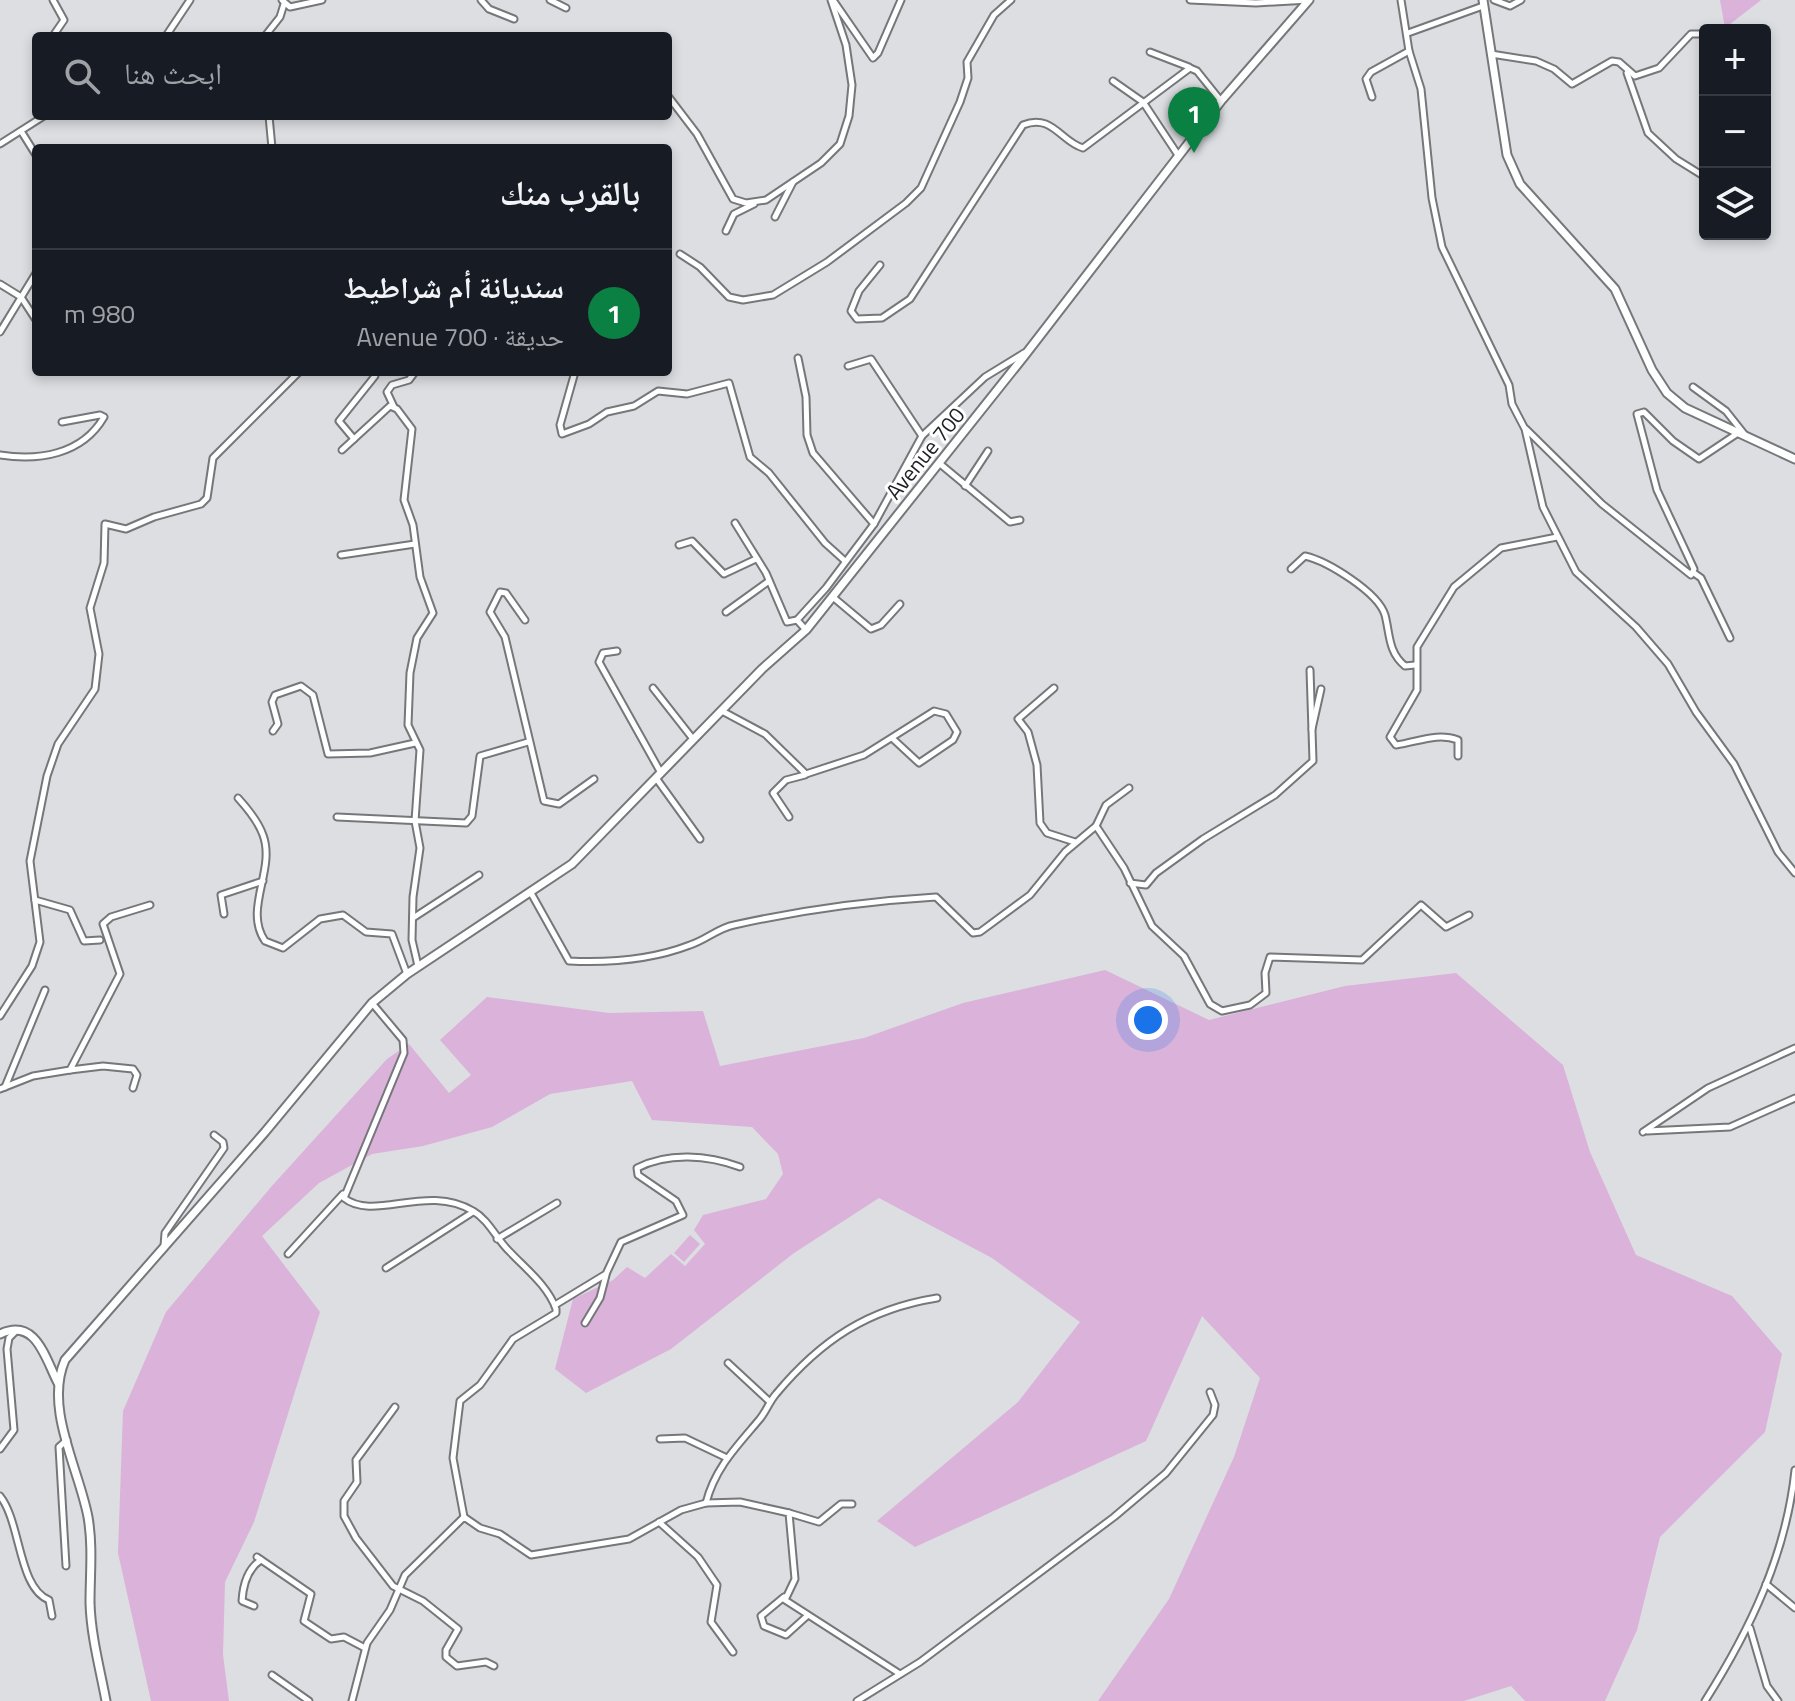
<!DOCTYPE html>
<html lang="ar">
<head>
<meta charset="utf-8">
<style>
  body { margin:0; font-family:"Titillium Web","Noto Naskh Arabic",sans-serif; background:#20242c; color:#f1f3f6; direction:rtl }
  .controls { position:absolute; right:24px; top:24px; display:grid; overflow:hidden; border-radius:8px; box-shadow:0 4px 12px #0003 }
  .controls button { width:72px; height:72px; display:grid; place-items:center; padding:0; border:0; border-bottom:2px solid #363941; background:#171b24; color:#f1f3f6; font:40px sans-serif }
  .you { position:absolute; left:1148px; top:1020px; width:28px; height:28px; margin:-20px; border:6px solid #fff; border-radius:50%; background:#1a73e8; box-shadow:0 0 0 12px #1a73e833 }
  .badge { display:grid; place-items:center; width:52px; height:52px; border-radius:50%; background:#0b8043; color:#fff; font-size:26px; font-weight:700 }
  .pin { position:absolute; translate:-50% -66px; filter:drop-shadow(0 2px 4px #0008) }
  .pin::after { content:''; position:absolute; top:42px; width:28px; height:24px; background:inherit; clip-path:polygon(0 0,100% 0,50% 100%) }
  .list { margin:0; padding:0; list-style:none }
  h2 { display:flex; justify-content:space-between; align-items:center; height:104px; margin:0; padding:0 32px; font-size:34px }
  h2 small { font-size:26px; font-weight:400; color:#9ea1a6 }
  .list li { display:grid; grid-template-columns:52px 1fr auto; gap:24px; align-items:center; box-sizing:border-box; height:128px; padding:0 32px; border-top:2px solid #363941 }
  .list b { display:block; font-size:30px; white-space:nowrap }
  .list p { margin:0; font-size:26px; white-space:nowrap; color:#9ea1a6 }
  .list em { font-size:26px; font-style:normal; color:#9ea1a6 }
  .icon { flex:none; width:44px; height:44px; fill:none; stroke:currentColor; stroke-width:2; stroke-linecap:round; stroke-linejoin:round }
  .map { position:relative; flex:none; width:1795px; height:1701px; overflow:hidden; direction:ltr }
  .search { position:absolute; background:#171b24; box-shadow:0 4px 12px #0003; left:32px; top:32px; width:640px; height:88px; display:flex; align-items:center; gap:20px; box-sizing:border-box; padding:0 28px; border-radius:8px; color:#9ea1a6; font-size:30px }
  .panel { position:absolute; background:#171b24; box-shadow:0 4px 12px #0003; left:32px; top:144px; width:640px; height:232px; border-radius:8px; direction:rtl }
  .map>svg:first-child { display:block }
</style>
</head>
<body>
<div class="map">
<svg width="1795" height="1701" viewBox="0 0 1795 1701">
  <rect width="100%" height="100%" fill="#dcdee2"/>
  <g fill="#dab2da">
    <polygon points="1720,0 1761,0 1725,28"/>
    <polygon points="1105,970 1209,1020 1345,986 1456,973 1563,1065 1590,1152 1636,1255 1732,1296 1782,1354 1765,1432 1660,1537 1637,1630 1605,1701 1525,1701 1511,1686 1464,1701 1098,1701 1169,1599 1234,1457 1260,1378 1202,1316 1146,1441 915,1547 877,1521 1018,1402 1080,1322 992,1258 879,1198 794,1253 671,1349 586,1393 555,1369 573,1299 613,1280 627,1267 645,1278 671,1254 685,1266 705,1244 694,1230 703,1215 766,1199 783,1174 778,1154 752,1127 652,1120 632,1081 550,1094 492,1127 423,1146 372,1154 319,1183 262,1236 320,1312 254,1522 225,1582 223,1655 229,1701 151,1701 118,1553 123,1411 166,1312 271,1187 387,1059 409,1044 449,1093 471,1075 440,1040 487,997 609,1013 703,1011 720,1066 864,1038 963,1003"/>
    <polygon points="690,1235 700,1244 684,1262 674,1253"/>
  </g>
  <g fill="none" stroke-linecap="round" stroke-linejoin="round">
    <g stroke="#75777a" stroke-width="9">
      <g id="street">
        <polyline points="282,0 290,7 322,0"/>
        <polyline points="481,0 489,9 514,19"/>
        <polyline points="550,0 566,8"/>
        <polyline points="833,0 873,58 878,53 901,0"/>
        <polyline points="1190,0 1256,3 1309,0"/>
        <polyline points="1401,0 1409,51 1421,89 1432,198 1442,247 1509,385 1512,404 1525,429 1543,507 1576,572 1636,627 1668,664 1696,712 1734,764 1778,852 1795,873"/>
        <polyline points="1494,0 1510,6 1521,0"/>
        <polyline points="1408,33 1483,6"/>
        <polyline points="53,36 64,20 53,0"/>
        <polyline points="166,36 190,0"/>
        <polyline points="265,36 280,17 284,4"/>
        <polyline points="1150,52 1189,67"/>
        <polyline points="1491,54 1536,61 1554,69 1572,84 1612,61 1619,62 1635,76 1659,68 1691,34 1705,34"/>
        <polyline points="1627,73 1648,133 1676,159 1705,177"/>
        <polyline points="1113,81 1143,102 1178,155"/>
        <polyline points="668,96 697,134 733,199 746,203 766,200 821,163 840,144 849,116 852,85 846,45 831,0"/>
        <polyline points="1372,97 1366,79 1371,72 1409,51"/>
        <polyline points="269,116 272,148"/>
        <polyline points="21,131 36,155"/>
        <polyline points="0,144 44,116"/>
        <polyline points="775,217 793,182"/>
        <polyline points="726,231 734,214 754,204"/>
        <polyline points="680,254 700,267 729,297 743,300 773,295 827,262 906,203 921,188 960,102 968,78 967,62 994,15 1011,0"/>
        <path d="M880 265 859 291 851 311 857 319 882 318 910 299 1023 125C1052 113 1061 142 1083 148L1190 68 1197 71 1221 101"/>
        <polyline points="0,284 21,297 36,320"/>
        <polyline points="0,332 36,273"/>
        <polyline points="798,358 806,397 807,435 813,453 874,524"/>
        <polyline points="848,366 871,359 922,436"/>
        <polyline points="575,372 560,425 562,434 589,424 607,412 634,406 658,391 687,394 729,383 750,457 769,473 825,543 845,561"/>
        <polyline points="1693,387 1726,411 1745,435"/>
        <polyline points="394,407 387,392 392,385 409,380 415,372"/>
        <polyline points="1526,429 1602,504 1691,575 1694,569 1657,490 1637,414 1644,412 1673,441 1699,459 1738,433"/>
        <polyline points="354,439 339,421 375,376"/>
        <polyline points="342,450 390,406 397,409 412,429 404,500 413,525 420,577 433,613 417,638 410,673 408,725 420,750 415,821 420,848 413,897 412,940 418,966"/>
        <path d="M0 455C38 461 82 455 104 417L100 415 62 422"/>
        <polyline points="939,463 1010,522 1020,520"/>
        <polyline points="965,486 988,451"/>
        <polyline points="735,523 766,573 787,622 797,620"/>
        <polyline points="679,545 692,541 724,574 756,559"/>
        <polyline points="341,555 415,544"/>
        <path d="M1291 569 1305 556C1327 561 1378 592 1385 615 1390 634 1388 652 1405 666L1415 665"/>
        <polyline points="1694,573 1701,578 1730,638"/>
        <polyline points="834,598 871,629 881,625 900,604"/>
        <polyline points="726,612 769,581"/>
        <polyline points="525,620 506,593 500,592 490,612 505,637 544,801 559,804 594,779"/>
        <polyline points="806,630 797,620 826,588 874,524 922,436 985,377 1024,353"/>
        <polyline points="617,651 603,653 599,662 661,773"/>
        <polyline points="653,688 693,739"/>
        <polyline points="1054,688 1018,719 1028,732 1037,765 1040,823 1047,833 1075,842"/>
        <polyline points="722,711 765,734 806,774 864,755 934,711 946,714 957,732 953,740 919,763 892,738"/>
        <polyline points="1312,729 1321,689"/>
        <polyline points="273,731 278,724 272,702 275,695 301,686 313,695 328,754 370,753 415,743"/>
        <path d="M1458 756V740C1437 732 1418 742 1396 745L1390 737 1417 690V647L1454 587 1501 548 1557 537"/>
        <polyline points="656,778 700,839"/>
        <path d="M238 798C248 809 258 821 263 835 276 870 243 909 265 941L283 948 320 919 343 915 366 932 392 934 407 974"/>
        <polyline points="337,817 466,823 472,816 480,756 528,742"/>
        <polyline points="789,817 773,793 786,780 805,775"/>
        <polyline points="1096,826 1124,868 1152,926 1184,956 1210,1004 1222,1011 1250,1005 1266,993 1265,973 1270,957 1362,960 1421,905 1446,927 1469,915"/>
        <polyline points="1130,883 1146,885 1156,873 1203,839 1275,795 1313,761 1310,670"/>
        <path d="M531 893 569 961C610 963 651 960 690 945 706 940 718 928 734 925 801 910 868 901 936 897L973 933 980 932 1030 895 1065 852 1096 826 1106 805 1129 788"/>
        <polyline points="35,900 70,910 84,941 100,940"/>
        <polyline points="224,914 221,895 263,881"/>
        <polyline points="413,918 479,875"/>
        <path d="M372 1003 403 1040 404 1053 344 1198C374 1222 427 1183 473 1211 489 1220 497 1240 510 1252 526 1269 548 1286 556 1309V1313L513 1339 480 1385 460 1401 453 1458 464 1517"/>
        <polyline points="0,1016 32,966 40,942 30,861 47,776 58,744 95,689 99,654 90,608 104,563 105,524 126,529 154,517 201,504 207,498 213,458 299,372"/>
        <polyline points="70,1070 103,1066 133,1069 137,1075 133,1088"/>
        <polyline points="5,1087 45,990"/>
        <polyline points="0,1089 33,1076 70,1070 120,974 103,924 111,917 150,905"/>
        <polyline points="1647,1131 1730,1127 1795,1098"/>
        <polyline points="1643,1132 1708,1088 1795,1048"/>
        <polyline points="497,1239 557,1203"/>
        <polyline points="164,1246 165,1233 224,1148 223,1142 214,1135"/>
        <polyline points="288,1254 343,1194"/>
        <polyline points="386,1268 473,1212"/>
        <path d="M555 1305 606 1274 621 1242 683 1215 676 1201 638 1175 637 1168C668 1152 708 1155 740 1167"/>
        <polyline points="585,1323 600,1298 606,1275"/>
        <polyline points="728,1363 770,1402"/>
        <polyline points="395,1407 356,1460 357,1482 344,1501 344,1516 356,1538 393,1586 423,1601 458,1629 446,1650 446,1657 457,1666 486,1662 494,1666"/>
        <polyline points="660,1439 685,1438 727,1458"/>
        <polyline points="0,1449 14,1430 7,1349 9,1338 17,1330"/>
        <path d="M0 1496C21 1522 18 1588 49 1600L52 1616"/>
        <path d="M706 1503C715 1468 737 1446 759 1420 766 1412 769 1402 776 1394 821 1340 868 1309 937 1298"/>
        <polyline points="789,1513 819,1522 841,1504 852,1504"/>
        <polyline points="659,1522 698,1557 717,1585 711,1622 733,1652"/>
        <polyline points="257,1557 311,1594 304,1621 331,1639 344,1637 365,1648"/>
        <polyline points="66,1566 59,1447 67,1440"/>
        <polyline points="1766,1584 1795,1608"/>
        <polyline points="784,1597 761,1616 764,1626 786,1635 807,1616"/>
        <path d="M254 1606 242 1601C243 1585 247 1569 261 1560"/>
        <polyline points="1750,1628 1767,1686 1778,1701"/>
        <polyline points="272,1675 309,1701"/>
        <polyline points="352,1701 367,1643 390,1610 405,1575 464,1517 480,1528 500,1534 531,1555 629,1539 681,1510 706,1503 740,1502 789,1513 795,1579 785,1600 900,1674"/>
        <polyline points="857,1701 920,1662 1114,1517 1166,1473 1213,1415 1215,1405 1210,1392"/>
        <path d="M1705 1701C1750 1630 1786 1555 1795 1470"/>
      </g>
    </g>
    <g stroke="#75777a" stroke-width="11">
      <g id="secondary">
        <polyline points="1483,0 1507,155 1520,184 1615,289 1652,370 1667,393 1685,408 1795,459"/>
        <path d="M0 1334C36 1317 45 1358 58 1383"/>
        <path d="M106 1701C100 1669 91 1636 90 1603 90 1574 93 1546 88 1517 79 1469 44 1408 65 1360L265 1132 372 1003 407 974 572 864 762 669 806 630 1025 355 1221 101 1309 0"/>
      </g>
    </g>
    <use href="#street" stroke="#fff" stroke-width="5"/>
    <use href="#secondary" stroke="#fff" stroke-width="7"/>
  </g>
  <g text-anchor="middle" dominant-baseline="central" stroke-width="6" stroke-linejoin="round" paint-order="stroke">
    <g font-size="22" fill="#1e1f21" stroke="#fff">
      <text transform="translate(925 453) rotate(-51)">Avenue 700</text>
    </g>
  </g>
</svg>
<div class="controls">
<button>+</button>
<button>−</button>
<button><svg class="icon" aria-label="layers" viewBox="0 0 24 24"><path d="M12 4l9 5-9 5-9-5zM3 14l9 5 9-5"/></svg></button>
</div>
<div class="you"></div>
<div class="pin badge" style="left:1194px;top:153px">1</div>
<div class="search"><svg class="icon" aria-label="search" viewBox="0 0 24 24"><circle cx="10" cy="10" r="6"/><path d="M15 15l6 6"/></svg>ابحث هنا</div>
<section class="panel">
<h2>بالقرب منك<small></small></h2>
<ul class="list">
<li><span class="badge">1</span><div><b>سنديانة أم شراطيط</b><p>حديقة · Avenue 700</p></div><em>980 m</em></li>
</ul>
</section>
</div>
</body>
</html>
